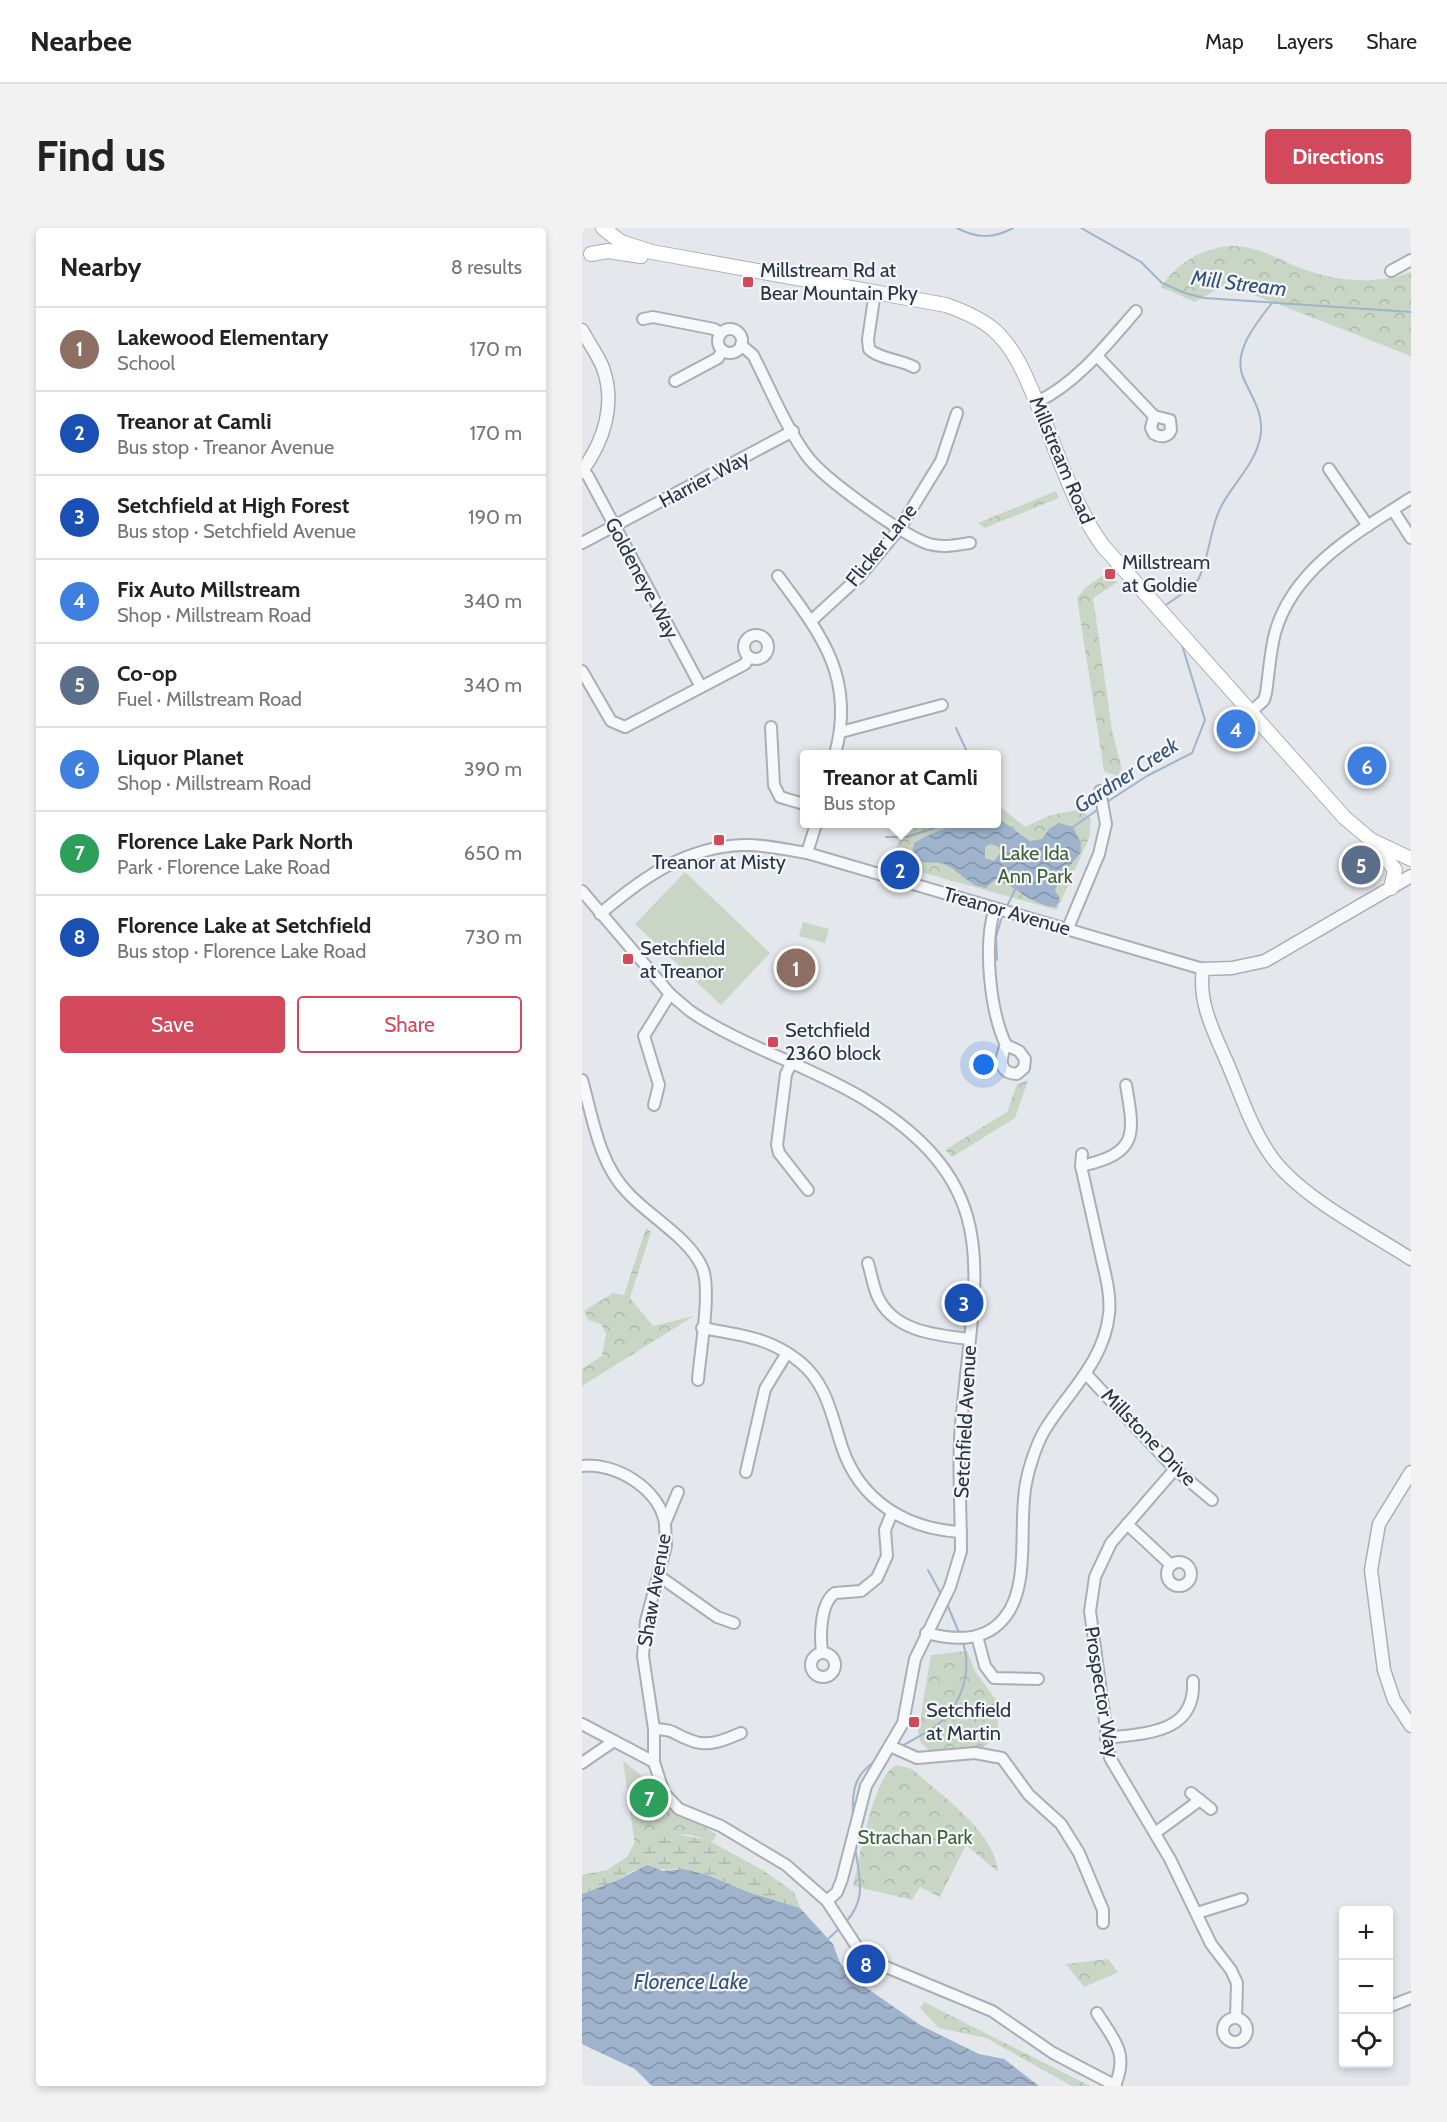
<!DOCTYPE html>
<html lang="en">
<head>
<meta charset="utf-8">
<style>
  body { margin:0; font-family:Cabin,sans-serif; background:#f2f2f2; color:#222 }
  .controls { position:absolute; right:18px; bottom:18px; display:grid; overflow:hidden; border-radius:6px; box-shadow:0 3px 9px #0003 }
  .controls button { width:54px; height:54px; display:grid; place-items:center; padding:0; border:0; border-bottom:2px solid #e0e0e0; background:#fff; color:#222; font:30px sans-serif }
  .you { position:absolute; left:402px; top:837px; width:21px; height:21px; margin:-15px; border:4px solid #fff; border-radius:50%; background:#1a73e8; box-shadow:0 0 0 9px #1a73e833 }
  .badge { display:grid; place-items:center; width:39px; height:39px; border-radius:50%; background:#d1495b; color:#fff; font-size:20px; font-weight:700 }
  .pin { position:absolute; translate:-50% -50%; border:3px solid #fff; box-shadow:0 2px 6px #0006 }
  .popup { position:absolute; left:218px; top:522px; width:201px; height:78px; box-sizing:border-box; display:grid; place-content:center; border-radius:6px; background:#fff; filter:drop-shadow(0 2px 4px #0005); font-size:20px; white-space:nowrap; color:#767676 }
  .popup b { font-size:22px; color:#222 }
  .popup::after { content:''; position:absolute; left:50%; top:100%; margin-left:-12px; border:12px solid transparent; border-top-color:#fff }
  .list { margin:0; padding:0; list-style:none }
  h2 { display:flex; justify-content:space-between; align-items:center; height:78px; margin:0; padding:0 24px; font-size:26px }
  h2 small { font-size:20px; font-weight:400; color:#767676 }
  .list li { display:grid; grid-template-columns:39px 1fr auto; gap:18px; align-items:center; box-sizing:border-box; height:84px; padding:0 24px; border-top:2px solid #e0e0e0 }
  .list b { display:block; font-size:22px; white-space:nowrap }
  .list p { margin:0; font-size:20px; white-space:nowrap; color:#767676 }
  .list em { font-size:20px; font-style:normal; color:#767676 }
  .actions { display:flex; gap:12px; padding:18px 24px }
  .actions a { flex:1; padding:14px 0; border:2px solid #d1495b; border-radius:6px; text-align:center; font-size:21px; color:#d1495b }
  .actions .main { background:#d1495b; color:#fff }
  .icon { flex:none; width:33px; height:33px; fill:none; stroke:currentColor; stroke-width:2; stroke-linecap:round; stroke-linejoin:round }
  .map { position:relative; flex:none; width:829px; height:1858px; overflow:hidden; border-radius:6px }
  header { display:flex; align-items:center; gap:36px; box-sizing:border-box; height:84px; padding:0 30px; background:#fff; border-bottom:2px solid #e0e0e0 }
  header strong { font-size:28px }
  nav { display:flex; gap:33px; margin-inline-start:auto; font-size:21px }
  .intro { display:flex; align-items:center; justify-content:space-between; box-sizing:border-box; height:144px; padding:0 36px }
  h1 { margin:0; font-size:42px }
  .button { padding:15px 27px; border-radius:6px; background:#d1495b; color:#fff; font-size:21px; font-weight:700 }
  main { display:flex; gap:36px; padding:0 36px }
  aside { flex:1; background:#fff; border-radius:6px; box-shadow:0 3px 9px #0003 }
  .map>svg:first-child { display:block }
</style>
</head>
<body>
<header>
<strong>Nearbee</strong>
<nav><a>Map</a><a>Layers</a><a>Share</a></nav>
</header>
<div class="intro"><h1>Find us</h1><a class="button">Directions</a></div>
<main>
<aside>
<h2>Nearby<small>8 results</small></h2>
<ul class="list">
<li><span class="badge" style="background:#8d6e63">1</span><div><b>Lakewood Elementary</b><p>School</p></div><em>170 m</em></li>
<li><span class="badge" style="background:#1a4fb4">2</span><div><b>Treanor at Camli</b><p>Bus stop · Treanor Avenue</p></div><em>170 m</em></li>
<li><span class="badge" style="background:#1a4fb4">3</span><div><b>Setchfield at High Forest</b><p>Bus stop · Setchfield Avenue</p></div><em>190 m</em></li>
<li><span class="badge" style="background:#3f7fe0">4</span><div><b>Fix Auto Millstream</b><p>Shop · Millstream Road</p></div><em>340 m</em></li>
<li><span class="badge" style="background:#5c6f8a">5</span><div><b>Co-op</b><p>Fuel · Millstream Road</p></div><em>340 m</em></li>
<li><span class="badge" style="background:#3f7fe0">6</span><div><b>Liquor Planet</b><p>Shop · Millstream Road</p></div><em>390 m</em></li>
<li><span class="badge" style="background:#2e9e5b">7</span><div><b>Florence Lake Park North</b><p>Park · Florence Lake Road</p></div><em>650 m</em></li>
<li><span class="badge" style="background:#1a4fb4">8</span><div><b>Florence Lake at Setchfield</b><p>Bus stop · Florence Lake Road</p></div><em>730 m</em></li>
</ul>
<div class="actions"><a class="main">Save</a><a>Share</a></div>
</aside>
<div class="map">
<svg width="829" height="1858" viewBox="0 0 829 1858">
  <defs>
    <pattern id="wetland-marsh" width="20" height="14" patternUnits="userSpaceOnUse" patternTransform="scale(1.5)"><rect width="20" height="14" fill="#c9d6c5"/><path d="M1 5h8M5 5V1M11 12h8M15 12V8" fill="none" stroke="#adb8ab"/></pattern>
    <pattern id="park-crowns" width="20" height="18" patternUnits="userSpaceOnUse" patternTransform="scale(1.5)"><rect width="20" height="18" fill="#c9d6c5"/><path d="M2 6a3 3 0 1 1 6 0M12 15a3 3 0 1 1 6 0" fill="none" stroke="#adb8ab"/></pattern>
    <pattern id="water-waves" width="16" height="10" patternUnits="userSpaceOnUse" patternTransform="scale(1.5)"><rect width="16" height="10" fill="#9fb4cc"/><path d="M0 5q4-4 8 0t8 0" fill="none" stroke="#8293a7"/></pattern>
  </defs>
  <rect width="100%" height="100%" fill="#e4e7ec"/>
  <polygon fill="url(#wetland-marsh)" points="85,1590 99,1607 126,1612 182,1643 212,1664 218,1680 166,1664 127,1647 101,1641 52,1642 34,1653 0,1666 0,1647 25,1642 45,1629 54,1612"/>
  <g fill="url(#park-crowns)">
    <path d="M646 18C673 17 692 29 716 39 750 53 794 58 829 44V128L644 56 613 74 579 59C595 35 618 22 646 18Z"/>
    <polygon points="474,263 477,270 403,300 396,295"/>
    <polygon points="526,344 536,354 511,370 530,502 540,541 535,548 522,543 495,370 504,359"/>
    <polygon points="414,575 443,599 466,588 499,581 509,591 507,610 475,682 310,636 321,597 414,596"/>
    <polygon points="446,852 433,890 370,929 363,922 425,884 435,856"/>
    <polygon points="64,1000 69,1004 48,1070 71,1098 112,1088 0,1158 0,1141 20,1128 24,1105 19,1096 6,1092 2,1083 31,1065 42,1067"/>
    <polygon points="385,1423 393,1443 414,1472 417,1508 398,1521 349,1524 339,1515 336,1505 349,1427"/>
    <path d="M41 1533 105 1584 101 1590 123 1599 135 1607 129 1615C101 1598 79 1608 54 1624Z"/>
    <path d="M315 1537 330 1541C358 1567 413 1603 416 1644L384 1617 358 1669 338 1659 330 1672 271 1658C277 1633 292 1544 315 1537Z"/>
    <polygon points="526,1731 536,1744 502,1759 484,1736"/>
    <polygon points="342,1774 508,1858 490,1858 404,1810 357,1800 338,1780"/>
  </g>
  <g fill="#c9d6c5">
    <polygon points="103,644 188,725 139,777 53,696"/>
    <polygon points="221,694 247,701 243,715 217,708"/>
  </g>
  <g fill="url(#water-waves)" fill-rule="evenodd">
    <path d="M414 589 448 613 460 611 467 601 477 595 491 599 498 613 499 624 479 649 473 662 478 673 473 679C450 678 434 658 414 651L404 660C388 659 374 640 362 636 355 634 346 635 338 634L330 626 332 615C363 597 379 596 414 596ZM408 616 417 619 419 624 412 633 403 630V619Z"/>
    <polygon points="65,1637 81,1643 101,1641 126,1647 166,1664 218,1680 251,1716 258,1735 276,1754 338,1797 397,1826 422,1831 457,1858 70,1858 53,1841 0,1816 0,1666 34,1653"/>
  </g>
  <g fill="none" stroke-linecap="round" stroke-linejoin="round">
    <g stroke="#9fb4cc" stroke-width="2">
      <path d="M375 0C394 10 411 11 431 0"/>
      <polyline points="499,0 559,34 580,55 603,65 622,70 829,84"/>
      <path d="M581 379 610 359 616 352C625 335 627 313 633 294 642 261 674 241 679 205 681 183 669 168 661 149 650 124 675 94 690 75"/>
      <polyline points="374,500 386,526"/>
      <polyline points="525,574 565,548 610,525 623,492 600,417"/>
      <polyline points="491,599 518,580"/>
      <polyline points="304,609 325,609 364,596"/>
      <polyline points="302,636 320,627 330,626"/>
      <polyline points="424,680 433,662"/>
      <polyline points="415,732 414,709 421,685"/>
      <polyline points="346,1342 359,1366"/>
      <polyline points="365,1376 378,1407"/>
      <path d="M318 1519C330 1512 343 1506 355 1497 380 1478 391 1441 380 1412"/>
      <path d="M271 1589C270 1566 271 1548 292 1534"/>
      <path d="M263 1695C286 1671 277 1648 273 1619"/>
      <polyline points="246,1711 259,1699"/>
    </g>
    <g stroke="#a9aeb7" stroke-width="14">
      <g id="minor">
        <polyline points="809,43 829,32"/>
        <path d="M293 64 286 111 287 121C295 130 319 132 332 139"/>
        <polyline points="61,91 71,89 132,101 138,105"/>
        <circle cx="148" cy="113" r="12"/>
        <path d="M159 117 171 127C188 160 203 198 225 228 242 251 320 307 347 316 361 320 374 317 388 315"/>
        <polyline points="515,128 572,188"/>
        <polyline points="93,153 136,130 140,123"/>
        <path d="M455 174C495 155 525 116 554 83"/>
        <path d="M572 188 588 192 589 202C586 209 579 210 572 206L569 200Z"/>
        <polyline points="747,241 786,298"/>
        <polyline points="0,242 6,248 119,459"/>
        <polyline points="811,282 829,310"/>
        <polyline points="0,315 211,203"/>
        <path d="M196 348C239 406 274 450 253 526"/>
        <polyline points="229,393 277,349 318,300 359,233 375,185"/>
        <circle cx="174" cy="419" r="12"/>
        <polyline points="0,443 29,493 43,499 163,436 167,429"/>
        <path d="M670 483 682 472 684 465C687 445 688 424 693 405 711 340 776 304 829 270"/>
        <polyline points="189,499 192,557 198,569 222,576"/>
        <polyline points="259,504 360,477"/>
        <polyline points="225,625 234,596"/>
        <path d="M0 663 88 766 108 783C159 818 228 838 282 871 425 959 393 1043 380 1186 375 1231 379 1277 379 1323L368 1359 333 1431 321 1495 284 1558 260 1651 255 1664 245 1673"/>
        <path d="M413 680C401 716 408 783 424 817L437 823 443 831 442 840 435 846C416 845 418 831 424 817"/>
        <path d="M18 686C60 650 103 619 161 617 181 616 205 622 225 625L621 741"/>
        <polyline points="486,700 517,626 524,596 518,563"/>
        <polyline points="210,834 204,846 195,917 197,925 226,962"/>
        <path d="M0 852C11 890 17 936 46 965 67 988 107 1010 120 1039 130 1061 118 1124 116 1152"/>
        <polyline points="72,877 77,857 62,808 88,766"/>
        <path d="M499 938C556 925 553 908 544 857"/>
        <path d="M286 1035C289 1045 291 1057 295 1067 310 1103 353 1107 387 1111"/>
        <path d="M120 1100C158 1107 187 1109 218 1134 245 1156 250 1189 260 1219 278 1273 324 1301 379 1304"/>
        <polyline points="504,1146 593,1241 630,1272"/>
        <path d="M0 1238C34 1234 77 1261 83 1295"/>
        <polyline points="593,1241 529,1315 513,1349 508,1383 528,1530 588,1631 629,1716 649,1742 655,1755 654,1790"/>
        <polyline points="164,1244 183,1161 205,1125"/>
        <polyline points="545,1296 589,1337"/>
        <circle cx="597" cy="1346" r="12"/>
        <polyline points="77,1348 135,1389 152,1395"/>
        <path d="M344 1405C371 1412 403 1415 423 1389 449 1357 436 1294 444 1255 447 1239 455 1214 464 1200 488 1162 522 1133 527 1086 529 1068 524 1049 520 1032 513 1001 506 969 499 938L500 926"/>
        <polyline points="395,1408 403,1438 412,1450 456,1451"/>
        <path d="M240 1424C238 1408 238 1375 253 1365L279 1363 295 1350 305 1328 303 1302 310 1285"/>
        <circle cx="241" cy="1437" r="12"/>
        <polyline points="0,1496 72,1534 82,1565 97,1581 139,1598 204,1637 245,1673 277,1722 304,1739 410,1783 471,1825 534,1858"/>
        <path d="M72 1501C95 1502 89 1505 108 1512 125 1520 143 1512 159 1505"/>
        <path d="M524 1510C563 1505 614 1506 611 1453"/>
        <polyline points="308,1518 335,1530 393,1525 420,1530 447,1567 479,1596 497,1625 521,1682 521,1695"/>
        <polyline points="72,1534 72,1501 61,1428 64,1393 84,1318 83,1295 96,1264"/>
        <polyline points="0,1535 32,1513"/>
        <polyline points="609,1565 629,1581"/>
        <polyline points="573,1605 618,1572"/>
        <polyline points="615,1685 660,1671"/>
        <polyline points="806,1779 829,1770"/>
        <path d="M515 1785C532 1812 547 1825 533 1857"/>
        <circle cx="653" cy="1802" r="12"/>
      </g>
    </g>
    <g stroke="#a9aeb7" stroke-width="15">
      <g id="tertiary">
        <path d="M0 102C6 114 16 127 21 140 34 176 22 213 0 243"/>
        <path d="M829 648 683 733 650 740 621 741C616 774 631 802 644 832 658 864 669 900 689 928 718 969 786 1003 829 1031"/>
        <polyline points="829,1244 797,1296 789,1342 802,1442 812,1472 829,1498"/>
      </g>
    </g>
    <g stroke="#a9aeb7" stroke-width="16">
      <g id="secondary">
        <path d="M21 0 39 14 70 24 364 77C381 83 398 90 412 102 432 120 442 144 452 168 474 218 489 274 521 318L763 590 789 612 829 631"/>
        <polyline points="9,26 26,23 59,28"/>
        <polyline points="795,618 813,642 809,660"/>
      </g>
    </g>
    <use href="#minor" stroke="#f7f8fa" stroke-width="10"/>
    <use href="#tertiary" stroke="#f7f8fa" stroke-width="12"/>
    <use href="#secondary" stroke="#fff" stroke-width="14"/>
  </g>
  <g fill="#d1495b" stroke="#f4f6f9" stroke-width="2">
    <rect x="160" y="48" width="12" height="12" rx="3"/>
    <rect x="522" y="340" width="12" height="12" rx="3"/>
    <rect x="131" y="606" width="12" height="12" rx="3"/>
    <rect x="40" y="725" width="12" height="12" rx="3"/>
    <rect x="185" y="808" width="12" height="12" rx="3"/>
    <rect x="326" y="1488" width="12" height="12" rx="3"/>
  </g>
  <g text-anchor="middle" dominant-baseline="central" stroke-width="4.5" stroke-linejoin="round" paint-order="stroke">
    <g font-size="20" fill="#2b3445" stroke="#f4f6f9" text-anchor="start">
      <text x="178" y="42">Millstream Rd at<tspan x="178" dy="23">Bear Mountain Pky</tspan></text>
      <text x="540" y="334">Millstream<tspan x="540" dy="23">at Goldie</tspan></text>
      <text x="137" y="634" text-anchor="middle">Treanor at Misty</text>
      <text x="58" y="720">Setchfield<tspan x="58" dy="23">at Treanor</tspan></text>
      <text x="203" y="802">Setchfield<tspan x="203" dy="23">2360 block</tspan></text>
      <text x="344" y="1482">Setchfield<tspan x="344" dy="23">at Martin</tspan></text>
    </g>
    <g font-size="20" fill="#2b3445" stroke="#f4f6f9">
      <text transform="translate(480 232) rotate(67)">Millstream Road</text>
      <text transform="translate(122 251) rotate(-28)">Harrier Way</text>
      <text transform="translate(299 317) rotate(-51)">Flicker Lane</text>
      <text transform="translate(60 350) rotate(62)">Goldeneye Way</text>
      <text transform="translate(425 683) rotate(16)">Treanor Avenue</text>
      <text transform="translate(383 1194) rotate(-87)">Setchfield Avenue</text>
      <text transform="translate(567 1209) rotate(46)">Millstone Drive</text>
      <text transform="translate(72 1362) rotate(-80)">Shaw Avenue</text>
      <text transform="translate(520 1464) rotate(81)">Prospector Way</text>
    </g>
    <g font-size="20" fill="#3f6138" stroke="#f4f6f9">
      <text x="453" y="625">Lake Ida<tspan x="453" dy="23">Ann Park</tspan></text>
      <text x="333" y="1609">Strachan Park</text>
    </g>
    <g font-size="21" font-style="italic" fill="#34527a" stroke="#f4f6f9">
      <text transform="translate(657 55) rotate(7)">Mill Stream</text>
      <text transform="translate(544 547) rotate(-33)">Gardner Creek</text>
      <text x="109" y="1753">Florence Lake</text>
    </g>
  </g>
</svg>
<div class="controls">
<button>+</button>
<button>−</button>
<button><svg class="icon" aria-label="locate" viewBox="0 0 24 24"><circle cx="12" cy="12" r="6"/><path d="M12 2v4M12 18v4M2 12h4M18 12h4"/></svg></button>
</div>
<div class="you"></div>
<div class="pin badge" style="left:214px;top:740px;background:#8d6e63">1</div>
<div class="pin badge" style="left:318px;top:642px;background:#1a4fb4">2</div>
<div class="popup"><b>Treanor at Camli</b>Bus stop</div>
<div class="pin badge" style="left:382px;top:1075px;background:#1a4fb4">3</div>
<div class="pin badge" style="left:654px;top:501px;background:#3f7fe0">4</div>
<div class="pin badge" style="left:779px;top:637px;background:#5c6f8a">5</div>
<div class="pin badge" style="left:785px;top:538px;background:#3f7fe0">6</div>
<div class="pin badge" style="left:67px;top:1570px;background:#2e9e5b">7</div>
<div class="pin badge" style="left:284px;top:1736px;background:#1a4fb4">8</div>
</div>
</main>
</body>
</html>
